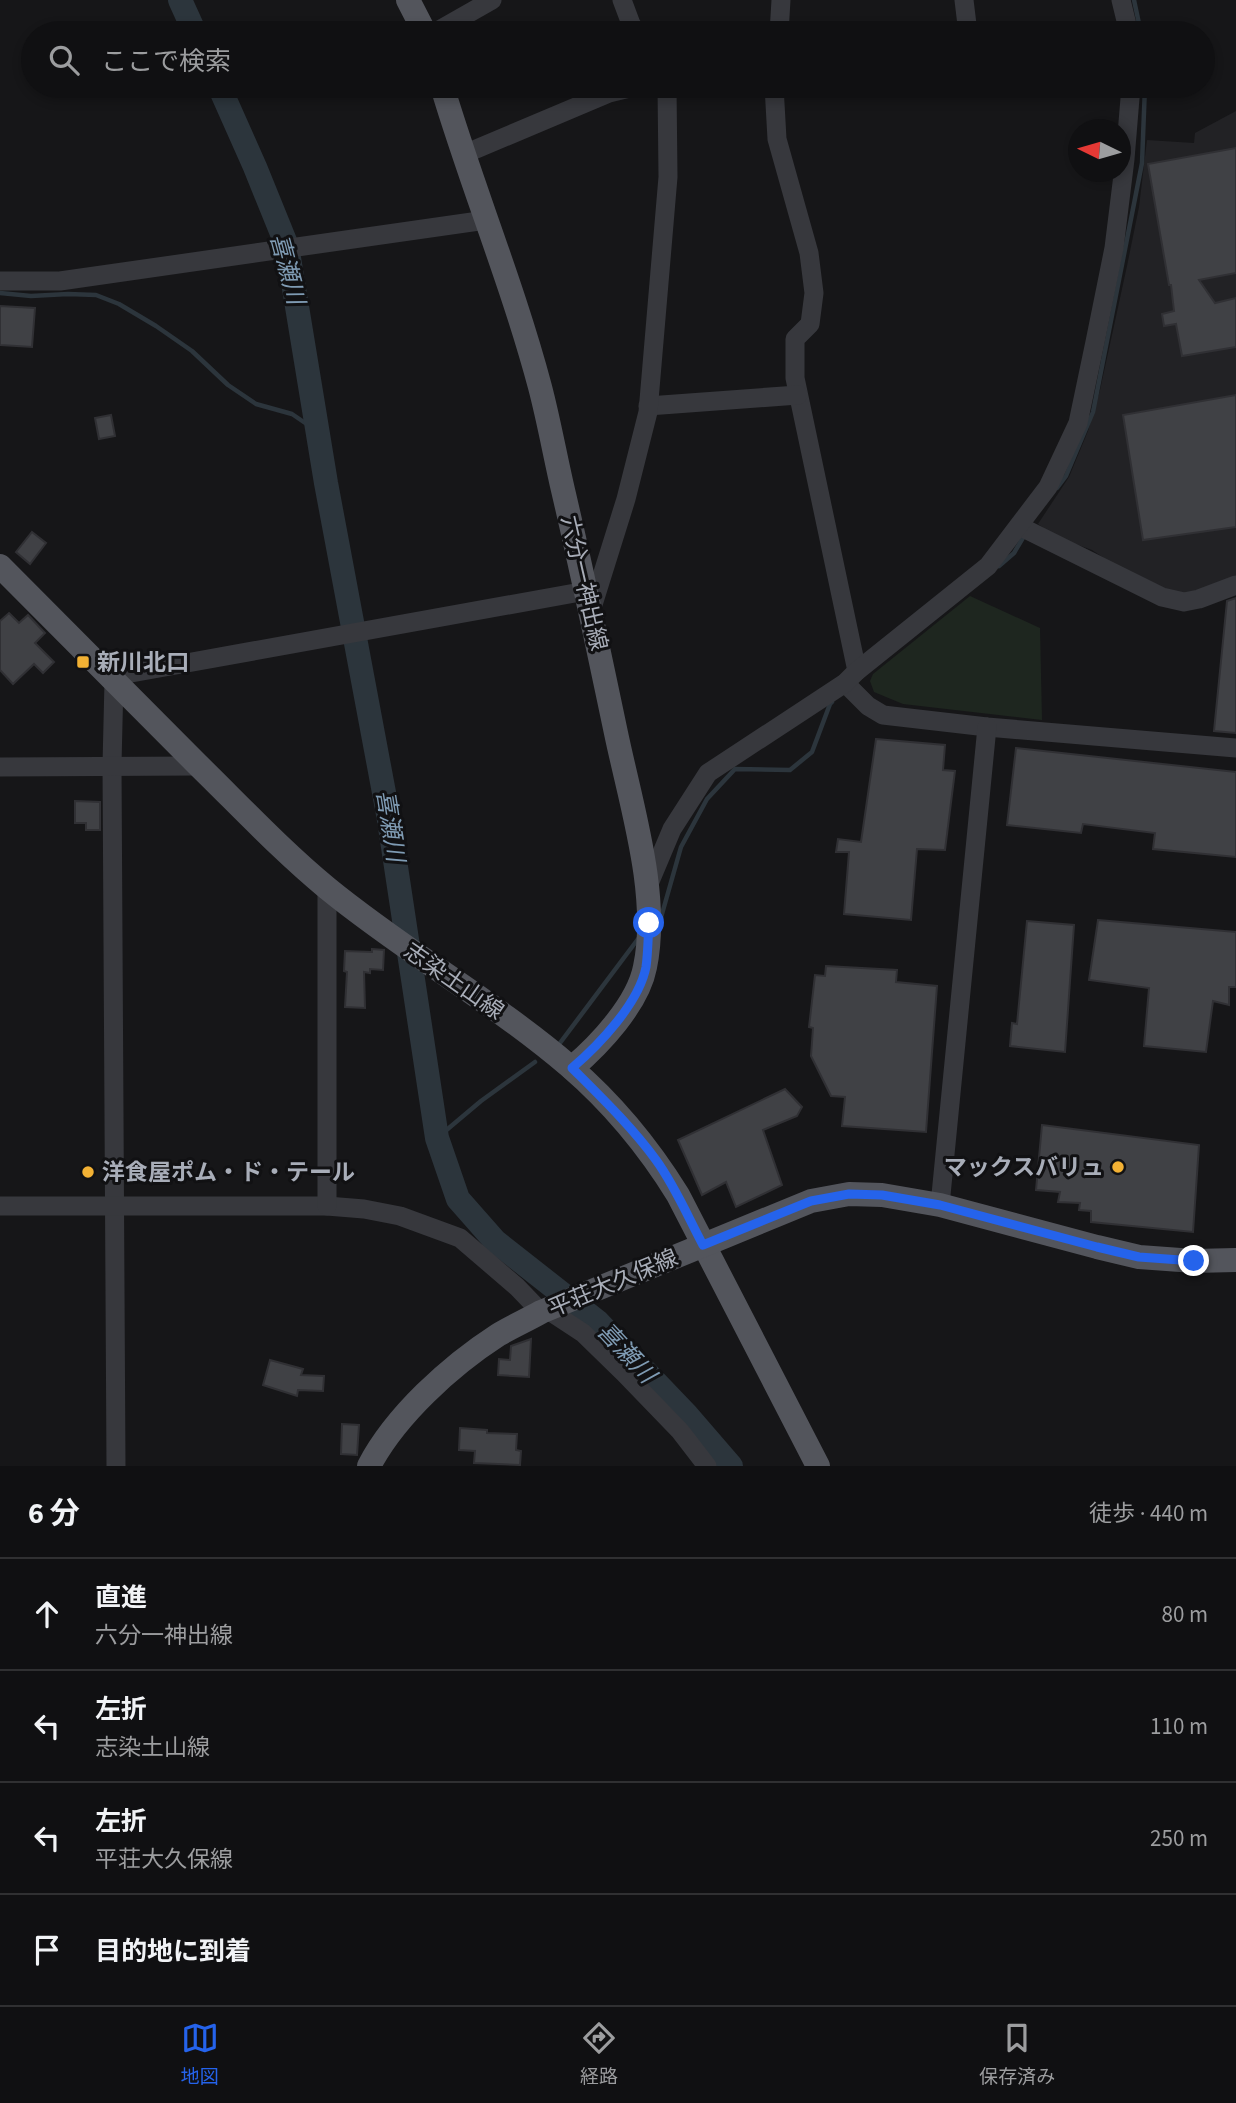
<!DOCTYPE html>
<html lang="ja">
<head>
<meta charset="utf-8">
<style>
  body { margin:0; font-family:"Source Sans 3","Noto Sans JP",sans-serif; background:#1e1e20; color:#f1f3f6 }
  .compass { position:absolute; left:1068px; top:119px; width:63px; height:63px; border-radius:50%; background:#101012; box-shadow:0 4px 10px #0003; rotate:275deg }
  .stop { position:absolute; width:21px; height:21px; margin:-16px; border:5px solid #2563eb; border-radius:50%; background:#fff }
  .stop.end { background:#2563eb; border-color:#fff; box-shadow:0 2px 7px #0008 }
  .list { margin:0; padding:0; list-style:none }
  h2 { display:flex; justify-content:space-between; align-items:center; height:91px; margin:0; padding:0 28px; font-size:30px }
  h2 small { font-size:23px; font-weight:400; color:#9c9d9f }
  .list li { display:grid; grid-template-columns:46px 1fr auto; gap:21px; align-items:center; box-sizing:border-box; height:112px; padding:0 28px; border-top:2px solid #303032 }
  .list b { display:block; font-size:26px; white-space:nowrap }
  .list p { margin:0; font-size:23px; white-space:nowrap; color:#9c9d9f }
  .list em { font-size:23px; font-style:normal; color:#9c9d9f }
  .icon { flex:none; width:38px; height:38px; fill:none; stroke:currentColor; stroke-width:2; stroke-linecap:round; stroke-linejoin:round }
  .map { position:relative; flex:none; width:1236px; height:1466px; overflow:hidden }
  .search { position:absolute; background:#101012; box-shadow:0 4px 10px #0003; left:21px; right:21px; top:21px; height:77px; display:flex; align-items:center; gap:18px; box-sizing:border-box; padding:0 24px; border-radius:38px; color:#9c9d9f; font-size:26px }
  .sheet { height:539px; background:#101012 }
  nav { display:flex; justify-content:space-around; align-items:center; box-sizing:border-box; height:98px; border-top:2px solid #303032; background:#101012; font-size:19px; color:#9c9d9f }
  nav a { display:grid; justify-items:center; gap:4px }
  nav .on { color:#2563eb }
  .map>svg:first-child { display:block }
</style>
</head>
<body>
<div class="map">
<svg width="1236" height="1466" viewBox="0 0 1236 1466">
  <rect width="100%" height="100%" fill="#161618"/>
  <polygon fill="#222225" points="1236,111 1236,578 1179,597 1113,564 1092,550 1056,537 1038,524 1069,477 1088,431 1100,390 1127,266 1139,207 1147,140 1194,143 1195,133"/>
  <polygon fill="#1e261f" points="970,596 1040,628 1042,720 903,704 874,692 870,681 873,674"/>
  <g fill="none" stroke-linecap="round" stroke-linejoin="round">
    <g stroke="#2c353c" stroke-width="4.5">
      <polyline points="1134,0 1141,33"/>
      <polyline points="0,293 31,296 68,294 96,295 119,304 156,326 192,351 228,385 256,404 292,414 317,431"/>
      <polyline points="1057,488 1066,476 1093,412 1142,163 1145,86"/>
      <polyline points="999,566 1014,553 1024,536"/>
      <polyline points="660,921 681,847 707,799 735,769 790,770 812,752 830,704 832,702"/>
      <polyline points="560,1043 638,939"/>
      <polyline points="437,1138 481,1101 535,1062"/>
    </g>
    <g stroke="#2c353c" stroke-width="24">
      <polyline points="180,0 195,33"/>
      <polyline points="219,86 255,167 285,241 289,258 326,483 388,814 437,1138 458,1199 495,1241 598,1322 687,1415 731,1466"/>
    </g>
  </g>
  <g fill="#404145" stroke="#303034" stroke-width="2">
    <polygon points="1236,148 1236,273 1199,280 1215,303 1236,298 1236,347 1182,356 1176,324 1164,326 1162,314 1174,311 1171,285 1169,285 1148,164"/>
    <polygon points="0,306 35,308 32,347 0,345"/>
    <polygon points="1236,395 1236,527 1143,540 1123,415"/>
    <polygon points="111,415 115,436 99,439 95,418"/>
    <polygon points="32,532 46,543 30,564 16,552"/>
    <polygon points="1236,598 1236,733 1214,731 1227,601"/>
    <polygon points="9,613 19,623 28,615 45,633 35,643 54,662 43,673 34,664 13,684 0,670 0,621"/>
    <polygon points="876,739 945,745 943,770 955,771 945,850 917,849 911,920 844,914 849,852 836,852 838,839 861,842"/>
    <polygon points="1016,748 1236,772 1236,857 1153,849 1155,833 1083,824 1081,833 1007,825"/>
    <polygon points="75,801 100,802 100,830 86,830 86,823 75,823"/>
    <polygon points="1098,920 1236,932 1236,987 1229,987 1229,1005 1213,1001 1206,1052 1144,1046 1149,988 1089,980"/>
    <polygon points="1027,921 1074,925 1065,1052 1010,1046 1012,1023 1017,1024"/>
    <polygon points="372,949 384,950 383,970 370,969 370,973 364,972 365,1008 345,1007 347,972 344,971 345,951 372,952"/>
    <polygon points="826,966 897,970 896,982 937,986 926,1132 842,1126 845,1097 831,1096 811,1056 813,1028 809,1027 815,975 825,976"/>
    <polygon points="785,1089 802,1107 797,1116 763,1130 782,1185 736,1207 726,1182 702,1195 678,1140"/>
    <polygon points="1042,1125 1199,1145 1193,1232 1091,1222 1091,1211 1079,1210 1080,1203 1058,1202 1060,1192 1036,1190"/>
    <polygon points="531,1339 529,1377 498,1375 499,1359 510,1360 511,1346"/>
    <polygon points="270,1360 303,1369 301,1375 324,1376 323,1391 298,1390 297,1396 263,1385"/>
    <polygon points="342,1424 359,1425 357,1455 341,1454"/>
    <polygon points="460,1428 487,1430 487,1433 517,1434 516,1450 521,1451 520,1465 474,1463 475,1451 459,1450"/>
  </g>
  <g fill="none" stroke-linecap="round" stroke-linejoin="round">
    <g stroke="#37383d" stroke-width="19">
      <polyline points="622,0 631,24 637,33"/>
      <polyline points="964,0 968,33"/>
      <polyline points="1121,0 1129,33"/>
      <polyline points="434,33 492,0"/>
      <polyline points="779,33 781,0"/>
      <polyline points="774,86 777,139 809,253 814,293 810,324 795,339 795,378 857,671"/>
      <polyline points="462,155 609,93 638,86"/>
      <polyline points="0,281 60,281 486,220"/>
      <polyline points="648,406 798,395"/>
      <polyline points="1019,526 1162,597 1184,602 1199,599 1236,585"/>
      <polyline points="591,611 626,499 648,412 668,177 667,86"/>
      <polyline points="109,677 586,591"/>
      <polyline points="114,681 112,765 116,1466"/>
      <polyline points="845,683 868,706 883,715 987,727 1236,748"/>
      <polyline points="0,767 199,766"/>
      <polyline points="648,886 672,829 708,773 845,683 857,671 988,566 1048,487 1078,423 1095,342 1114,248 1125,159 1131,86"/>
      <polyline points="940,1205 987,727"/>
      <polyline points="0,1206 327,1206 364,1209 400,1216 460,1238 517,1287 541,1312"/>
      <polyline points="327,1206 327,889"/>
      <polyline points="548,1310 583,1333 624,1373 680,1431 707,1466"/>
    </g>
    <g stroke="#53555c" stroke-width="24">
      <polyline points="408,0 425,33"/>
      <path d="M442 86C472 187 513 285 540 387 549 421 555 456 563 490 582 571 599 652 616 733 631 805 660 895 645 967 638 1004 599 1045 572 1068"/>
      <path d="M0 566C65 632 131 698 197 764 240 806 281 850 327 888 405 952 493 1001 569 1066 612 1103 649 1148 678 1195L818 1466"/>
      <path d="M369 1466C395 1416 450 1366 498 1335 511 1327 527 1320 541 1312L811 1201 849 1194 882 1195 940 1205 1097 1247 1139 1257 1194 1261 1236 1260"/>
    </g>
  </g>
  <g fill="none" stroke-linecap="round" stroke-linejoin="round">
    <path stroke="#2563eb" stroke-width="9" d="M649 923C648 937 648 953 646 967 639 1003 599 1045 572 1068 601 1097 632 1127 656 1160 675 1186 688 1217 703 1245L811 1201 849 1194 882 1195 940 1205 1097 1247 1139 1257 1194 1261"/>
  </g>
  <g fill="#f2b134" stroke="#111113" stroke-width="2.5">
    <rect x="76" y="655" width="14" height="14" rx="3.5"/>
    <circle cx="1118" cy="1167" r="7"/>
    <circle cx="88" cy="1172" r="7"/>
  </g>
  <g text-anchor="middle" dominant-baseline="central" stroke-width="6" stroke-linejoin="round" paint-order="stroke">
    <g font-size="23" fill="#a8adb8" stroke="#111113">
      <text transform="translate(584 583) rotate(77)">六分一神出線</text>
      <text transform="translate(454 981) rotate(35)">志染土山線</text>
      <text transform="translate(613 1283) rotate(-23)">平荘大久保線</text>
    </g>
    <g font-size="23" font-weight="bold" fill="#a8adb8" stroke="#111113" text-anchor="start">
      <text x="97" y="662">新川北口</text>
      <text x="1104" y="1167" text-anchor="end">マックスバリュ</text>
      <text x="102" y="1172">洋食屋ポム・ド・テール</text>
    </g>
    <g font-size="24" font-style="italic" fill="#7f9bb3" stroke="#111113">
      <text transform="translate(287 269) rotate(75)">喜瀬川</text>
      <text transform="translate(390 826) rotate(81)">喜瀬川</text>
      <text transform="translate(626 1353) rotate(47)">喜瀬川</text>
    </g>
  </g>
</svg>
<svg class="compass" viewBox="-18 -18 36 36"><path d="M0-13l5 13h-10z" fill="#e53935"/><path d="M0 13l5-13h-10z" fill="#9c9d9f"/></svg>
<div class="stop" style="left:649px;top:923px"></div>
<div class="stop end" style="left:1194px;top:1261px"></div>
<div class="search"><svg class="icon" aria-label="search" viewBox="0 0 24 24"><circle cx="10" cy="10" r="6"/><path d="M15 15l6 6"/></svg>ここで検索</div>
</div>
<section class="sheet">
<h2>6 分<small>徒歩 · 440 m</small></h2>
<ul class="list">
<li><svg class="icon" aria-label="ahead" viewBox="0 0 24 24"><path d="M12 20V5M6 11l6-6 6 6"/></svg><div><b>直進</b><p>六分一神出線</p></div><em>80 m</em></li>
<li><svg class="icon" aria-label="left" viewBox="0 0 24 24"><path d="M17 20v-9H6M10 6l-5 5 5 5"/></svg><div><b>左折</b><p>志染土山線</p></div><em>110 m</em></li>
<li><svg class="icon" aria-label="left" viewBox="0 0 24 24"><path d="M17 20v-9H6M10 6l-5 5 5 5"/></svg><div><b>左折</b><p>平荘大久保線</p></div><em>250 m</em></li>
<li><svg class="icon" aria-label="arrive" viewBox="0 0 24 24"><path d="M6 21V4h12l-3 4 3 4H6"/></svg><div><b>目的地に到着</b></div></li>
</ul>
</section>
<nav>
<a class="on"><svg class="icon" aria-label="map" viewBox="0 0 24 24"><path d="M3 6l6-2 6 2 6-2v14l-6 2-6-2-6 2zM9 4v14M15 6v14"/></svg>地図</a>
<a><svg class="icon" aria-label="directions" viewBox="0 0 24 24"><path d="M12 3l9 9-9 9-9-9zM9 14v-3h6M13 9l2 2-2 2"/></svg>経路</a>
<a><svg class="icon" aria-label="saved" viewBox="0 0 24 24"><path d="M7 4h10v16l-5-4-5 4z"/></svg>保存済み</a>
</nav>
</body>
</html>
